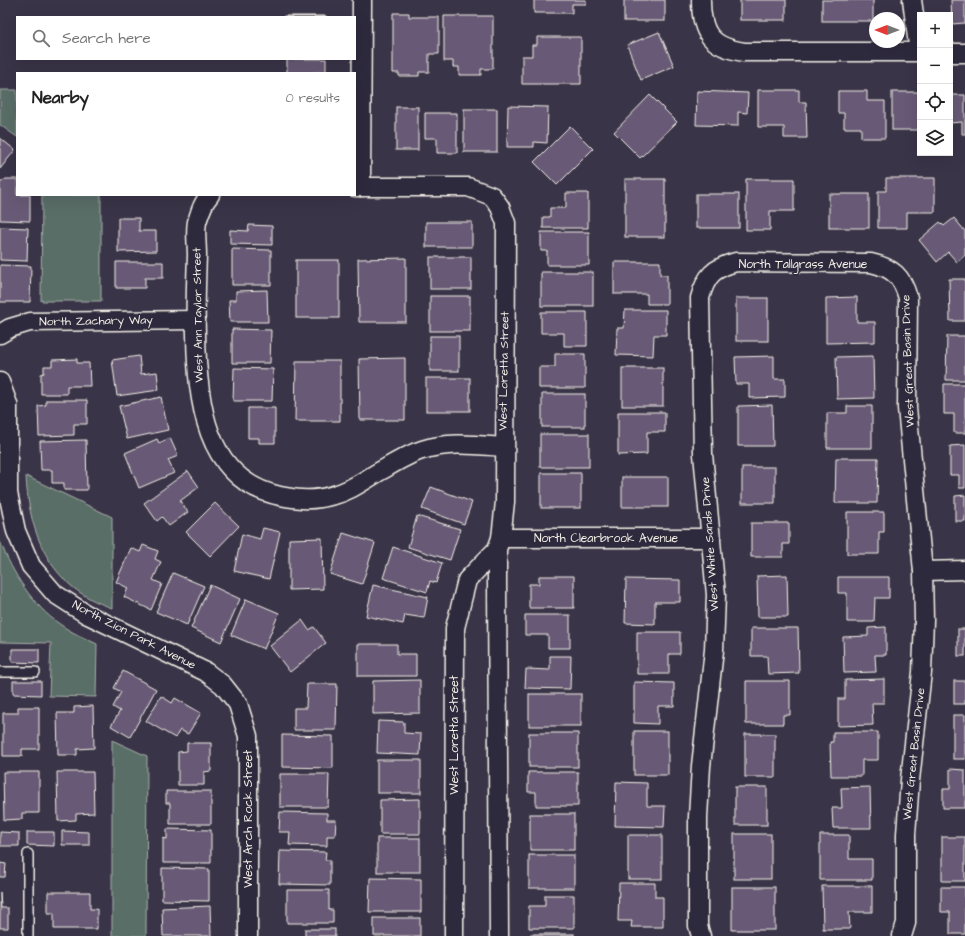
<!DOCTYPE html>
<html lang="en">
<head>
<meta charset="utf-8">
<style>
  body { margin:0; font-family:"Architects Daughter",sans-serif; background:#f2f2f2; color:#222 }
  .controls { position:absolute; right:12px; top:12px; display:grid; overflow:hidden; border-radius:0px; box-shadow:0 4px 16px #0002 }
  .controls button { width:36px; height:36px; display:grid; place-items:center; padding:0; border:0; border-bottom:1px solid #e0e0e0; background:#fff; color:#222; font:20px sans-serif }
  .compass { position:absolute; left:869px; top:12px; width:36px; height:36px; border-radius:50%; background:#fff; box-shadow:0 4px 16px #0002; rotate:270deg }
  .list { margin:0; padding:0; list-style:none }
  h2 { display:flex; justify-content:space-between; align-items:center; height:52px; margin:0; padding:0 16px; font-size:17px }
  h2 small { font-size:13px; font-weight:400; color:#767676 }
  .icon { flex:none; width:22px; height:22px; fill:none; stroke:currentColor; stroke-width:2; stroke-linecap:round; stroke-linejoin:round }
  .map { position:relative; flex:none; width:965px; height:936px; overflow:hidden }
  .search { position:absolute; background:#fff; box-shadow:0 4px 16px #0002; left:16px; top:16px; width:340px; height:44px; display:flex; align-items:center; gap:10px; box-sizing:border-box; padding:0 14px; border-radius:0px; color:#767676; font-size:15px }
  .panel { position:absolute; background:#fff; box-shadow:0 4px 16px #0002; left:16px; top:72px; width:340px; height:124px; border-radius:0px }
  .map>svg:first-child { display:block }
</style>
</head>
<body>
<div class="map">
<svg width="965" height="936" viewBox="0 0 965 936">
  <rect width="100%" height="100%" fill="#3a3448"/>
  <filter id="ink" filterUnits="userSpaceOnUse"><feTurbulence type="fractalNoise" baseFrequency=".025" numOctaves="2"/><feDisplacementMap in="SourceGraphic" scale="8" xChannelSelector="R" yChannelSelector="G"/><feConvolveMatrix kernelMatrix="1 2 1 2 8 2 1 2 1" color-interpolation-filters="sRGB"/></filter>
  <g filter="url(#ink)">
    <g fill="#5a6e68" stroke="#a7b0a8">
      <polygon points="0,90 17,90 17,137 0,125"/>
      <polygon points="42,195 101,195 101,301 41,301"/>
      <path d="M26 476 112 517V608C104 605 96 602 89 598 44 574 28 523 26 476Z"/>
      <path d="M0 541C13 574 32 605 61 625 72 633 85 638 97 644L96 697 49 696 51 643 0 642Z"/>
      <polygon points="112,740 147,756 146,936 112,936"/>
    </g>
    <g fill="#685a76" stroke="#f4f1e8">
      <polygon points="534,0 586,0 586,4 572,4 572,13 534,13"/>
      <rect x="624" y="0" width="41" height="21"/>
      <rect x="740" y="0" width="46" height="20"/>
      <rect x="822" y="0" width="51" height="21"/>
      <polygon points="951,0 965,0 965,23 952,24"/>
      <polygon points="393,13 409,13 409,17 439,17 439,54 429,54 429,72 419,72 419,76 399,76 399,73 393,73"/>
      <rect x="284" y="16" width="42" height="1"/>
      <polygon points="444,16 493,16 493,69 481,69 481,75 459,75 459,67 453,67 453,61 444,61"/>
      <polygon points="659,32 674,66 641,80 627,45"/>
      <polygon points="537,37 581,37 581,84 522,84 522,56 532,56 532,45 537,45"/>
      <polygon points="287,59 326,59 326,72 287,73"/>
      <polygon points="758,90 799,90 799,102 806,102 807,138 784,138 784,127 758,127"/>
      <polygon points="697,91 748,93 747,113 738,112 738,126 696,125"/>
      <polygon points="838,91 867,91 867,101 885,101 885,138 861,138 861,128 844,128 844,113 838,113"/>
      <rect x="892" y="92" width="28" height="38"/>
      <polygon points="650,95 677,122 640,158 614,132"/>
      <polygon points="950,95 965,95 965,134 962,134 962,122 950,123"/>
      <polygon points="508,106 548,107 547,143 534,142 534,147 507,147"/>
      <rect x="396" y="107" width="22" height="43"/>
      <rect x="464" y="109" width="33" height="43"/>
      <polygon points="425,113 457,113 457,153 437,153 437,138 425,138"/>
      <polygon points="570,126 593,149 557,185 534,162"/>
      <polygon points="0,138 15,150 0,169"/>
      <polygon points="886,178 935,178 935,212 907,212 907,228 878,228 878,191 886,191"/>
      <polygon points="6,179 17,179 17,195 30,195 30,221 0,220 0,183"/>
      <rect x="625" y="179" width="40" height="58"/>
      <polygon points="746,179 794,179 794,211 770,211 770,230 746,230"/>
      <polygon points="566,193 588,193 588,228 543,228 543,217 550,217 550,208 566,208"/>
      <rect x="696" y="194" width="43" height="34"/>
      <rect x="829" y="194" width="40" height="34"/>
      <polygon points="118,218 139,218 139,231 156,231 156,251 118,252"/>
      <polygon points="954,218 965,231 965,255 957,262 948,252 937,262 919,240 940,222 944,226"/>
      <rect x="426" y="222" width="46" height="25"/>
      <polygon points="249,225 272,226 272,245 230,244 230,230 248,231"/>
      <polygon points="0,227 28,228 27,261 0,260"/>
      <polygon points="541,232 589,232 589,265 547,265 547,251 541,251"/>
      <polygon points="232,249 271,250 271,285 232,285"/>
      <rect x="430" y="257" width="41" height="32"/>
      <polygon points="406,258 406,322 359,322 358,259"/>
      <rect x="296" y="260" width="43" height="58"/>
      <polygon points="116,262 163,262 163,278 145,278 145,288 116,288"/>
      <polygon points="614,262 660,262 660,275 667,275 667,304 647,304 647,294 614,294"/>
      <polygon points="0,265 31,266 30,302 0,302"/>
      <rect x="541" y="272" width="52" height="34"/>
      <polygon points="949,279 965,279 965,321 950,321"/>
      <polygon points="267,290 268,322 230,322 229,300 236,300 236,291"/>
      <rect x="430" y="296" width="40" height="35"/>
      <polygon points="857,297 857,322 875,322 875,342 826,343 826,298"/>
      <rect x="736" y="298" width="32" height="43"/>
      <polygon points="625,310 666,310 666,335 654,335 653,356 616,355 617,328 624,328"/>
      <polygon points="541,312 587,312 587,346 564,346 564,333 541,333"/>
      <polygon points="232,329 271,330 270,363 232,363"/>
      <rect x="430" y="336" width="29" height="35"/>
      <polygon points="947,336 965,336 965,380 946,380"/>
      <polygon points="555,354 585,354 585,388 539,388 539,367 555,367"/>
      <polygon points="139,356 141,374 157,372 159,390 117,396 112,360"/>
      <polygon points="774,356 774,379 785,379 785,397 749,398 749,384 736,384 735,357"/>
      <polygon points="873,356 874,398 837,399 836,357"/>
      <polygon points="405,358 405,420 360,420 359,359"/>
      <polygon points="77,359 77,363 89,363 90,386 67,386 67,394 41,394 41,374 44,373 44,366 52,366 52,360"/>
      <polygon points="296,361 340,361 340,421 295,421"/>
      <polygon points="234,368 273,369 272,401 233,401"/>
      <rect x="622" y="368" width="41" height="38"/>
      <rect x="426" y="378" width="44" height="33"/>
      <polygon points="944,384 965,384 965,433 954,433 954,414 944,414"/>
      <rect x="542" y="394" width="43" height="33"/>
      <polygon points="161,397 168,430 127,439 119,406"/>
      <polygon points="46,400 87,400 87,424 74,424 74,435 39,436 38,406 46,405"/>
      <polygon points="772,405 773,446 738,446 738,406"/>
      <polygon points="847,406 872,406 872,448 827,448 827,413 847,413"/>
      <polygon points="248,408 275,408 275,443 259,443 259,438 248,438"/>
      <polygon points="618,412 665,412 665,432 647,432 647,454 618,455"/>
      <rect x="540" y="434" width="49" height="33"/>
      <polygon points="170,438 178,456 168,460 174,473 139,488 125,453 157,439 159,443"/>
      <polygon points="86,440 87,490 64,490 64,483 52,483 52,470 41,470 40,441"/>
      <polygon points="965,445 965,488 959,488 959,475 950,475 950,446"/>
      <polygon points="836,458 878,458 877,503 835,503"/>
      <rect x="742" y="467" width="33" height="36"/>
      <polygon points="188,471 199,487 180,501 188,512 169,526 162,517 157,521 144,503"/>
      <rect x="541" y="473" width="40" height="35"/>
      <rect x="622" y="477" width="46" height="30"/>
      <polygon points="431,487 472,502 464,524 422,509"/>
      <polygon points="965,495 965,521 955,521 955,496"/>
      <polygon points="215,503 239,526 210,556 186,532"/>
      <polygon points="847,512 884,512 884,532 879,532 879,554 847,554"/>
      <polygon points="417,516 460,529 450,560 408,547"/>
      <polygon points="751,523 789,523 789,544 783,544 783,557 751,557"/>
      <polygon points="263,528 280,532 269,579 234,571 242,534 260,539"/>
      <polygon points="343,533 375,543 362,584 330,574"/>
      <polygon points="322,538 323,589 289,590 289,539"/>
      <polygon points="143,545 158,551 155,559 161,562 153,580 162,584 151,610 124,597 128,588 116,582 131,548 140,552"/>
      <polygon points="393,547 442,563 436,583 430,581 427,592 383,578"/>
      <polygon points="173,573 204,586 187,625 156,612"/>
      <polygon points="787,575 788,617 758,617 757,576"/>
      <polygon points="539,576 574,576 574,608 529,608 529,584 539,584"/>
      <polygon points="838,577 889,577 889,598 875,598 874,622 847,622 847,593 838,593"/>
      <polygon points="626,579 680,580 680,602 655,602 655,624 625,623"/>
      <polygon points="210,585 240,599 221,642 191,628"/>
      <polygon points="373,585 428,597 424,618 405,615 403,624 366,616"/>
      <polygon points="246,599 279,613 264,649 231,635"/>
      <polygon points="525,615 570,615 570,648 548,648 548,635 525,635"/>
      <polygon points="302,620 309,630 314,627 326,643 290,672 270,646"/>
      <polygon points="886,627 886,655 875,655 876,672 844,673 843,637 868,636 868,628"/>
      <polygon points="751,628 798,628 799,673 768,674 767,656 751,656"/>
      <rect x="958" y="629" width="7" height="27"/>
      <polygon points="637,632 680,632 680,654 669,654 669,674 637,674"/>
      <polygon points="358,644 397,644 397,654 416,654 416,676 358,676"/>
      <polygon points="12,649 39,649 39,663 12,662"/>
      <polygon points="550,656 571,656 570,689 525,688 526,669 550,670"/>
      <polygon points="123,671 156,689 130,737 111,726 120,711 113,707 121,692 114,688"/>
      <polygon points="884,679 884,703 872,703 873,725 838,726 838,699 845,699 845,680"/>
      <polygon points="420,680 420,713 373,714 373,681"/>
      <polygon points="13,681 41,681 41,695 13,694"/>
      <polygon points="746,681 790,681 790,715 783,715 783,724 746,724"/>
      <rect x="954" y="681" width="11" height="23"/>
      <polygon points="634,682 674,683 674,706 658,706 658,724 634,723"/>
      <polygon points="307,684 337,684 336,730 294,730 294,708 306,708"/>
      <rect x="529" y="694" width="52" height="32"/>
      <polygon points="161,696 172,703 175,698 201,713 188,734 180,730 175,738 146,721"/>
      <polygon points="93,706 94,748 77,749 77,755 58,755 57,713 74,713 74,707"/>
      <polygon points="18,707 39,707 39,749 22,749 22,756 3,756 3,713 18,713"/>
      <rect x="953" y="715" width="12" height="44"/>
      <polygon points="378,721 404,722 404,733 421,734 420,755 377,753"/>
      <rect x="634" y="731" width="34" height="44"/>
      <polygon points="833,732 878,732 878,760 862,760 862,776 831,776 830,742 833,742"/>
      <rect x="529" y="733" width="49" height="34"/>
      <rect x="745" y="734" width="30" height="43"/>
      <polygon points="282,735 333,736 333,768 282,767"/>
      <polygon points="187,743 211,743 211,771 204,772 204,785 178,785 178,752 187,751"/>
      <rect x="377" y="760" width="44" height="33"/>
      <polygon points="950,769 965,770 965,808 943,808 943,789 950,789"/>
      <polygon points="3,772 39,772 39,813 22,813 22,819 4,820"/>
      <polygon points="57,772 93,772 94,813 76,814 76,820 58,821"/>
      <polygon points="528,772 578,772 578,806 536,806 536,792 528,792"/>
      <polygon points="280,774 329,774 328,807 280,807"/>
      <polygon points="616,782 647,783 647,806 665,806 664,827 615,826"/>
      <rect x="735" y="787" width="32" height="38"/>
      <polygon points="870,787 871,828 833,828 832,808 842,808 841,788"/>
      <polygon points="166,791 211,791 211,824 170,824 170,803 166,803"/>
      <polygon points="420,799 420,834 380,834 380,800"/>
      <polygon points="280,812 327,813 327,820 336,820 335,836 327,836 327,846 289,845 290,832 279,832"/>
      <rect x="530" y="814" width="44" height="36"/>
      <polygon points="167,829 211,830 211,863 163,863 163,838 167,839"/>
      <polygon points="62,831 89,832 89,845 62,845"/>
      <polygon points="0,832 19,833 19,846 0,846"/>
      <polygon points="27,832 54,832 54,846 27,845"/>
      <rect x="734" y="834" width="37" height="45"/>
      <rect x="628" y="835" width="34" height="44"/>
      <polygon points="820,835 849,835 849,859 872,859 872,880 820,880"/>
      <rect x="942" y="837" width="23" height="44"/>
      <rect x="377" y="838" width="43" height="34"/>
      <polygon points="280,851 326,852 325,860 330,860 330,885 279,884"/>
      <rect x="529" y="855" width="45" height="33"/>
      <polygon points="0,863 6,864 5,877 0,877"/>
      <polygon points="162,868 209,869 209,901 162,900"/>
      <polygon points="370,878 421,879 421,912 369,912"/>
      <polygon points="619,883 655,883 655,897 663,897 663,927 631,927 632,921 618,921"/>
      <polygon points="822,886 872,886 872,912 849,912 850,929 823,929"/>
      <rect x="732" y="887" width="43" height="43"/>
      <polygon points="941,887 965,887 965,934 950,934 950,912 941,912"/>
      <polygon points="287,890 329,890 329,910 333,910 333,923 287,923"/>
      <polygon points="0,892 1,908 8,908 8,928 0,928"/>
      <polygon points="48,892 90,892 90,909 97,909 97,929 54,929 54,913 48,913"/>
      <polygon points="545,895 574,895 574,928 529,928 529,906 545,906"/>
      <polygon points="210,906 211,936 163,936 162,908"/>
      <rect x="374" y="918" width="46" height="18"/>
      <rect x="305" y="929" width="30" height="7"/>
      <rect x="531" y="934" width="43" height="2"/>
    </g>
    <g fill="none" stroke-linecap="round" stroke-linejoin="round">
      <g stroke="#f4f1e8" stroke-width="12">
        <g id="service">
          <polyline points="0,672 35,672"/>
          <polyline points="28,936 28,854"/>
        </g>
      </g>
      <g stroke="#f4f1e8" stroke-width="21">
        <g id="minor">
          <path d="M701 0C701 33 711 47 744 52H920"/>
          <polyline points="912,0 919,52"/>
          <polyline points="950,53 965,53"/>
          <polyline points="355,187 468,187 492,196 500,207 506,223 505,502 501,538 497,549 497,580 499,936"/>
          <polyline points="361,187 362,0"/>
          <path d="M210 195C203 202 200 212 197 222 195 232 197 245 197 255 196 281 195 308 196 334 197 398 204 480 280 496 300 500 314 501 334 495 353 490 367 478 384 469 396 462 409 454 422 450 449 441 477 445 504 447"/>
          <polyline points="0,334 10,328 30,322 196,320"/>
          <polyline points="0,382 8,404 8,493 16,531 31,566 55,594 86,614 206,672 223,685 238,704 248,736 248,936"/>
          <polyline points="501,538 711,538"/>
          <polyline points="923,571 965,570"/>
          <polyline points="454,936 455,628 467,580 497,549"/>
          <path d="M701 936 698 926V817L701 766 714 650 716 595 703 454 700 298C706 276 713 268 736 262L871 263C893 268 902 276 908 298L907 408 923 571 924 620 922 672 910 780 906 834V923L902 936"/>
        </g>
      </g>
      <use href="#service" stroke="#2f2a3d" stroke-width="9"/>
      <use href="#minor" stroke="#2f2a3d" stroke-width="18"/>
    </g>
  </g>
  <g text-anchor="middle" dominant-baseline="central" stroke-width="3" stroke-linejoin="round" paint-order="stroke">
    <g font-size="12" fill="#f4f1e8" stroke="#2f2a3d">
      <text x="803" y="264">North Tallgrass Avenue</text>
      <text transform="translate(198 315) rotate(-91)">West Ann Taylor Street</text>
      <text transform="translate(96 321) rotate(-1)">North Zachary Way</text>
      <text transform="translate(908 361) rotate(-92)">West Great Basin Drive</text>
      <text transform="translate(504 371) rotate(-89)">West Loretta Street</text>
      <text x="606" y="538">North Clearbrook Avenue</text>
      <text transform="translate(710 544) rotate(-94)">West White Sands Drive</text>
      <text transform="translate(134 635) rotate(27)">North Zion Park Avenue</text>
      <text transform="translate(454 735) rotate(-90)">West Loretta Street</text>
      <text transform="translate(914 754) rotate(-84)">West Great Basin Drive</text>
      <text transform="translate(248 819) rotate(-90)">West Arch Rock Street</text>
    </g>
  </g>
</svg>
<div class="controls">
<button>+</button>
<button>−</button>
<button><svg class="icon" aria-label="locate" viewBox="0 0 24 24"><circle cx="12" cy="12" r="6"/><path d="M12 2v4M12 18v4M2 12h4M18 12h4"/></svg></button>
<button><svg class="icon" aria-label="layers" viewBox="0 0 24 24"><path d="M12 4l9 5-9 5-9-5zM3 14l9 5 9-5"/></svg></button>
</div>
<svg class="compass" viewBox="-18 -18 36 36"><path d="M0-13l5 13h-10z" fill="#e53935"/><path d="M0 13l5-13h-10z" fill="#767676"/></svg>
<div class="search"><svg class="icon" aria-label="search" viewBox="0 0 24 24"><circle cx="10" cy="10" r="6"/><path d="M15 15l6 6"/></svg>Search here</div>
<section class="panel">
<h2>Nearby<small>0 results</small></h2>
<ul class="list">
</ul>
</section>
</div>
</body>
</html>
